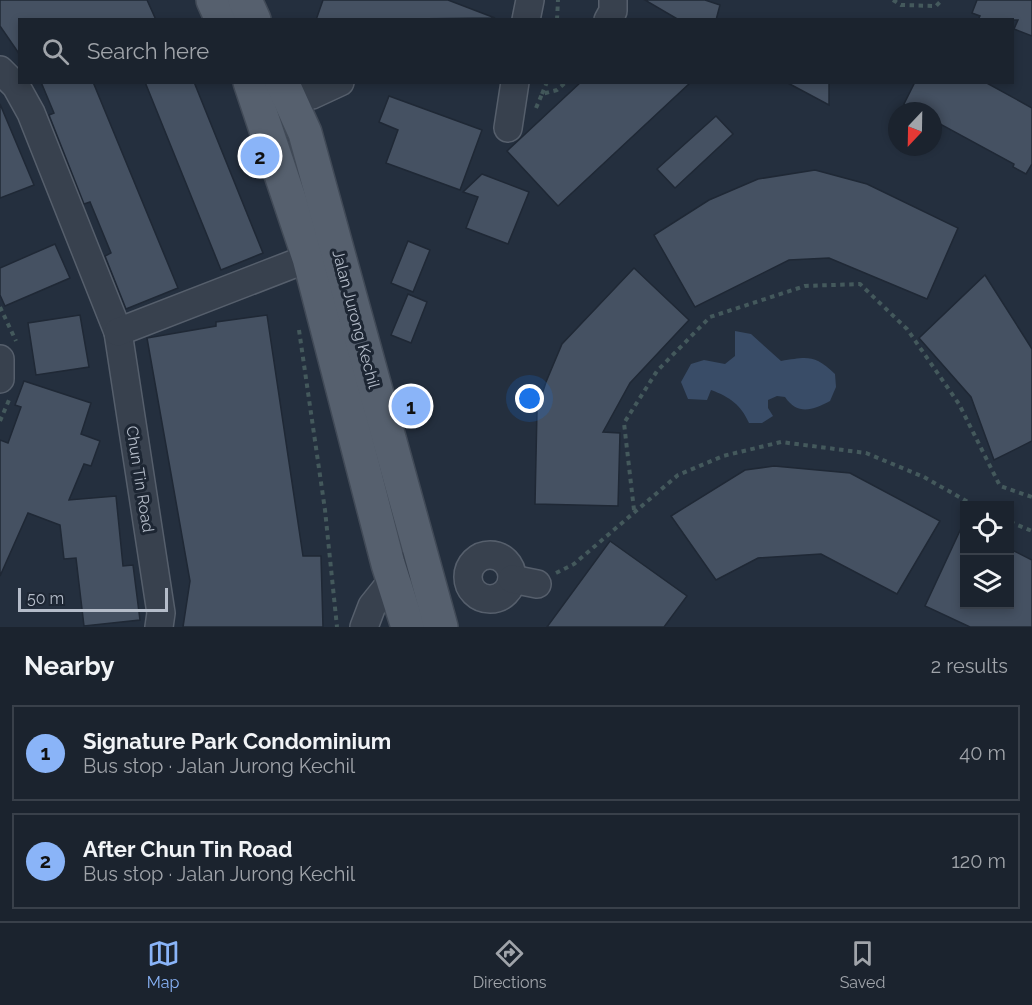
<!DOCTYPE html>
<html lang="en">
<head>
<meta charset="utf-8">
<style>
  body { margin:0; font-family:Raleway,sans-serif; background:#242b36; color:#f1f3f6 }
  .controls { position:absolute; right:18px; bottom:18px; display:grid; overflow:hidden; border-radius:0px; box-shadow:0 3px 9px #0003 }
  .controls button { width:54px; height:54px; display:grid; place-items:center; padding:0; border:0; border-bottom:2px solid #39404a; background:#1b232e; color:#f1f3f6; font:30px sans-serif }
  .compass { position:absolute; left:888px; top:102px; width:54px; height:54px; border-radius:50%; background:#1b232e; box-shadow:0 3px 9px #0003; rotate:202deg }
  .scale { position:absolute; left:18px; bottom:15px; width:150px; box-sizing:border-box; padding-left:6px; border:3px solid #b4bcc9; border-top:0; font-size:16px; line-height:21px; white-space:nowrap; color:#b4bcc9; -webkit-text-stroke:4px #1d2633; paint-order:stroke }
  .you { position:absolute; left:530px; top:399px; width:21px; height:21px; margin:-15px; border:4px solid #fff; border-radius:50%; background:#1a73e8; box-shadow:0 0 0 9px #1a73e833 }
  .badge { display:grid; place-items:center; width:39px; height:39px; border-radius:50%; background:#8ab4f8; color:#111; font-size:20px; font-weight:700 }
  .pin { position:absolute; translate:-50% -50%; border:3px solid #fff; box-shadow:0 2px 6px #0006 }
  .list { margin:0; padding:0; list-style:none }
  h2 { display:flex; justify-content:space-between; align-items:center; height:78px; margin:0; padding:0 24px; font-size:26px }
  h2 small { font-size:20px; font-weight:400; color:#a0a4aa }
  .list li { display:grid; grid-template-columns:39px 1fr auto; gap:18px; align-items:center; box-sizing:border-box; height:96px; margin:0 12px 12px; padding:0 12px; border:2px solid #39404a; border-radius:0px }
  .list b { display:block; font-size:22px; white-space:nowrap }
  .list p { margin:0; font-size:20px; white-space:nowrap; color:#a0a4aa }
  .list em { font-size:20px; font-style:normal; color:#a0a4aa }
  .icon { flex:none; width:33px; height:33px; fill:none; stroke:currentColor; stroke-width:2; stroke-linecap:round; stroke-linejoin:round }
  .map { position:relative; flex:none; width:1032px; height:627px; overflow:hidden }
  .search { position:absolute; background:#1b232e; box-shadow:0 3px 9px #0003; left:18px; right:18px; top:18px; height:66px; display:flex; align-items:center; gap:15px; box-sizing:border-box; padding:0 21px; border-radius:0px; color:#a0a4aa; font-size:22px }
  .sheet { height:294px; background:#1b232e }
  nav { display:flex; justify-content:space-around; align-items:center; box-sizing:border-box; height:84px; border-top:2px solid #39404a; background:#1b232e; font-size:16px; color:#a0a4aa }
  nav a { display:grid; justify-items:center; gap:3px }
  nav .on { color:#8ab4f8 }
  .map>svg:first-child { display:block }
</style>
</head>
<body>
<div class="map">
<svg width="1032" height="627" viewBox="0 0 1032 627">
  <rect width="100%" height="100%" fill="#242f3e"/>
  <path fill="#394c67" d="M735 331 751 334 781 361C807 357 814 354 835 374L836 387 830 401C813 410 798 416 785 397L777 396 768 400V408L773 416 762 423H749C741 405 730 397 711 390L707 400 688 399 681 382 691 364 704 360 725 364 735 356Z"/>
  <g fill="#455162" stroke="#1f2835" stroke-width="1.5">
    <polygon points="0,0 147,0 156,20 20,20 20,55 0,26"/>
    <polygon points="323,0 448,0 495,18 316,20"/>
    <polygon points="645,0 705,0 720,5 716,20 679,20"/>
    <polygon points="977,0 1032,0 1032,36 1014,29 1018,20 978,20 980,16 972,13"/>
    <polygon points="41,82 93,82 178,288 126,309 105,256 111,253 90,202 84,204 49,115 54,113"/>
    <polygon points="145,82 194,82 263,253 221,270"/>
    <polygon points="581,82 691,82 558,206 507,151"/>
    <polygon points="786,82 829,82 829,105"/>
    <polygon points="915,82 985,82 1032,108 1032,164 1026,174 1013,167 1014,164 940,124 933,118 933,111 904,111 907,106 904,104"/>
    <polygon points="389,96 482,130 460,190 386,163 398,130 379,122"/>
    <polygon points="0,104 34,185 0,198"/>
    <polygon points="716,116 733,134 675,188 657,169"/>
    <polygon points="815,170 867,184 958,228 927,299 829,258 789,260 695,307 654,235 709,200 758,179"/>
    <polygon points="482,174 529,192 508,244 466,228 478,197 463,192"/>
    <polygon points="408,241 430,250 413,292 391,283"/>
    <polygon points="55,244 70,278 5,306 0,295 0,268"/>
    <polygon points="634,268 689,320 630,383 603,432 620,433 618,506 535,504 537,410 546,382 562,344"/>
    <polygon points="985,275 1032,349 1032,441 994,460 971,397 919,338"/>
    <polygon points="408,294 427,302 411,343 391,335"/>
    <polygon points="80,315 89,367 36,375 28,323"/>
    <polygon points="267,315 303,556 321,556 323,627 183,627 190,581 147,338 216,326 216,322"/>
    <polygon points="24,381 91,403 81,434 100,441 91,466 84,464 69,500 116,496 123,566 133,565 140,620 84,626 76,558 64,559 60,525 28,513 0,576 0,440 8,443 21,407 15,405"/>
    <polygon points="774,466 850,473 940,521 897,594 821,554 758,558 716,580 671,516 745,470"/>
    <polygon points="964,522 964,604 1010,604 1010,549 1032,560 1032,627 970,627 925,606"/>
    <polygon points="610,541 687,596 664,627 547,627"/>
  </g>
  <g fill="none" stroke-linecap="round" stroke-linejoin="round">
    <g stroke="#565f6c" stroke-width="30">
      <g id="minor">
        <polyline points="526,20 530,0"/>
        <polyline points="608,20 613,11 613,0"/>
        <polyline points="0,70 16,86 31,113 118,332 161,613 159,627"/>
        <polyline points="290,99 312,95 340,82"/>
        <polyline points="508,128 515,82"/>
        <polyline points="118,332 309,258"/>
        <polyline points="0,359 0,379"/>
        <circle cx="490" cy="577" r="22"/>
        <polyline points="512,579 537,584"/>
        <polyline points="364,627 372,606 404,566"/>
      </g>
    </g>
    <g stroke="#414a57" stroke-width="36">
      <g id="major">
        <polyline points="213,0 222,20"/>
        <polyline points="245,0 254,20"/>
        <polyline points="250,82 309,258 388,564 408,627"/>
        <polyline points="282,82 305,133 441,627"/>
      </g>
    </g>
    <g stroke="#44595c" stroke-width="4" stroke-dasharray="4.5 4.5" stroke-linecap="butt">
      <polyline points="893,0 901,5 936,6 942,0"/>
      <polyline points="557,20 558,0"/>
      <polyline points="542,94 547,82"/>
      <polyline points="536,108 542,94 557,90 566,82"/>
      <polyline points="0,307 16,341"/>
      <polyline points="299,330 325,510 337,627"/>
      <polyline points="0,421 9,400"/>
      <polyline points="634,510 624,423 657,371 710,317 805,286 860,284 907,329 959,404 1000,486 1032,497"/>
      <polyline points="1010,522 1032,531"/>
      <polyline points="556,573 574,564 678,475 723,456 781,442 866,453 924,477 975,506"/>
    </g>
    <use href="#minor" stroke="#38414e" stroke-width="27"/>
    <use href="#major" stroke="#56606e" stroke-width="33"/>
  </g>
  <g text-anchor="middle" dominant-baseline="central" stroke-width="6" stroke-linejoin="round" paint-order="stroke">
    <g font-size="16" fill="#b4bcc9" stroke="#1d2633">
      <text transform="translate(356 319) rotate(75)">Jalan Jurong Kechil</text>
      <text transform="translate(140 479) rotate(81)">Chun Tin Road</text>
    </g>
  </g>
</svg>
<div class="controls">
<button><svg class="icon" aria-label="locate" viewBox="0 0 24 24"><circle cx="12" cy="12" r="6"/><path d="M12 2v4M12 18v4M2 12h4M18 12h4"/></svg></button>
<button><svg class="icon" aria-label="layers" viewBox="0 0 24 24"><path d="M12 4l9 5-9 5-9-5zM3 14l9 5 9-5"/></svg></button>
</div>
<svg class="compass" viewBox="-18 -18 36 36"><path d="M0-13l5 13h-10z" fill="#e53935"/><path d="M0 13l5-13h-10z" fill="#a0a4aa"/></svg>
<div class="scale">50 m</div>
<div class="you"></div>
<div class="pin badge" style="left:411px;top:406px">1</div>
<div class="pin badge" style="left:260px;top:156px">2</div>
<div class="search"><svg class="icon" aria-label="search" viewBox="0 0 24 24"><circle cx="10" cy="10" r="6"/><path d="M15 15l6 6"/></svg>Search here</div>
</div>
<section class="sheet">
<h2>Nearby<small>2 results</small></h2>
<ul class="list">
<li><span class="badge">1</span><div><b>Signature Park Condominium</b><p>Bus stop · Jalan Jurong Kechil</p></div><em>40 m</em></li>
<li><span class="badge">2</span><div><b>After Chun Tin Road</b><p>Bus stop · Jalan Jurong Kechil</p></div><em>120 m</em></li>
</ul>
</section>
<nav>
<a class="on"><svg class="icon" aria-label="map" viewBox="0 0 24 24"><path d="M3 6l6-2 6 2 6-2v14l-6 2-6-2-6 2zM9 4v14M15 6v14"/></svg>Map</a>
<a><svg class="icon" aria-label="directions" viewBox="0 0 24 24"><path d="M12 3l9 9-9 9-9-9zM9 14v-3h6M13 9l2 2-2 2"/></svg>Directions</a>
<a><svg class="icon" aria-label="saved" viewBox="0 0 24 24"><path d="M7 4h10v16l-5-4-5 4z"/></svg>Saved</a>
</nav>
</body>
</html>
